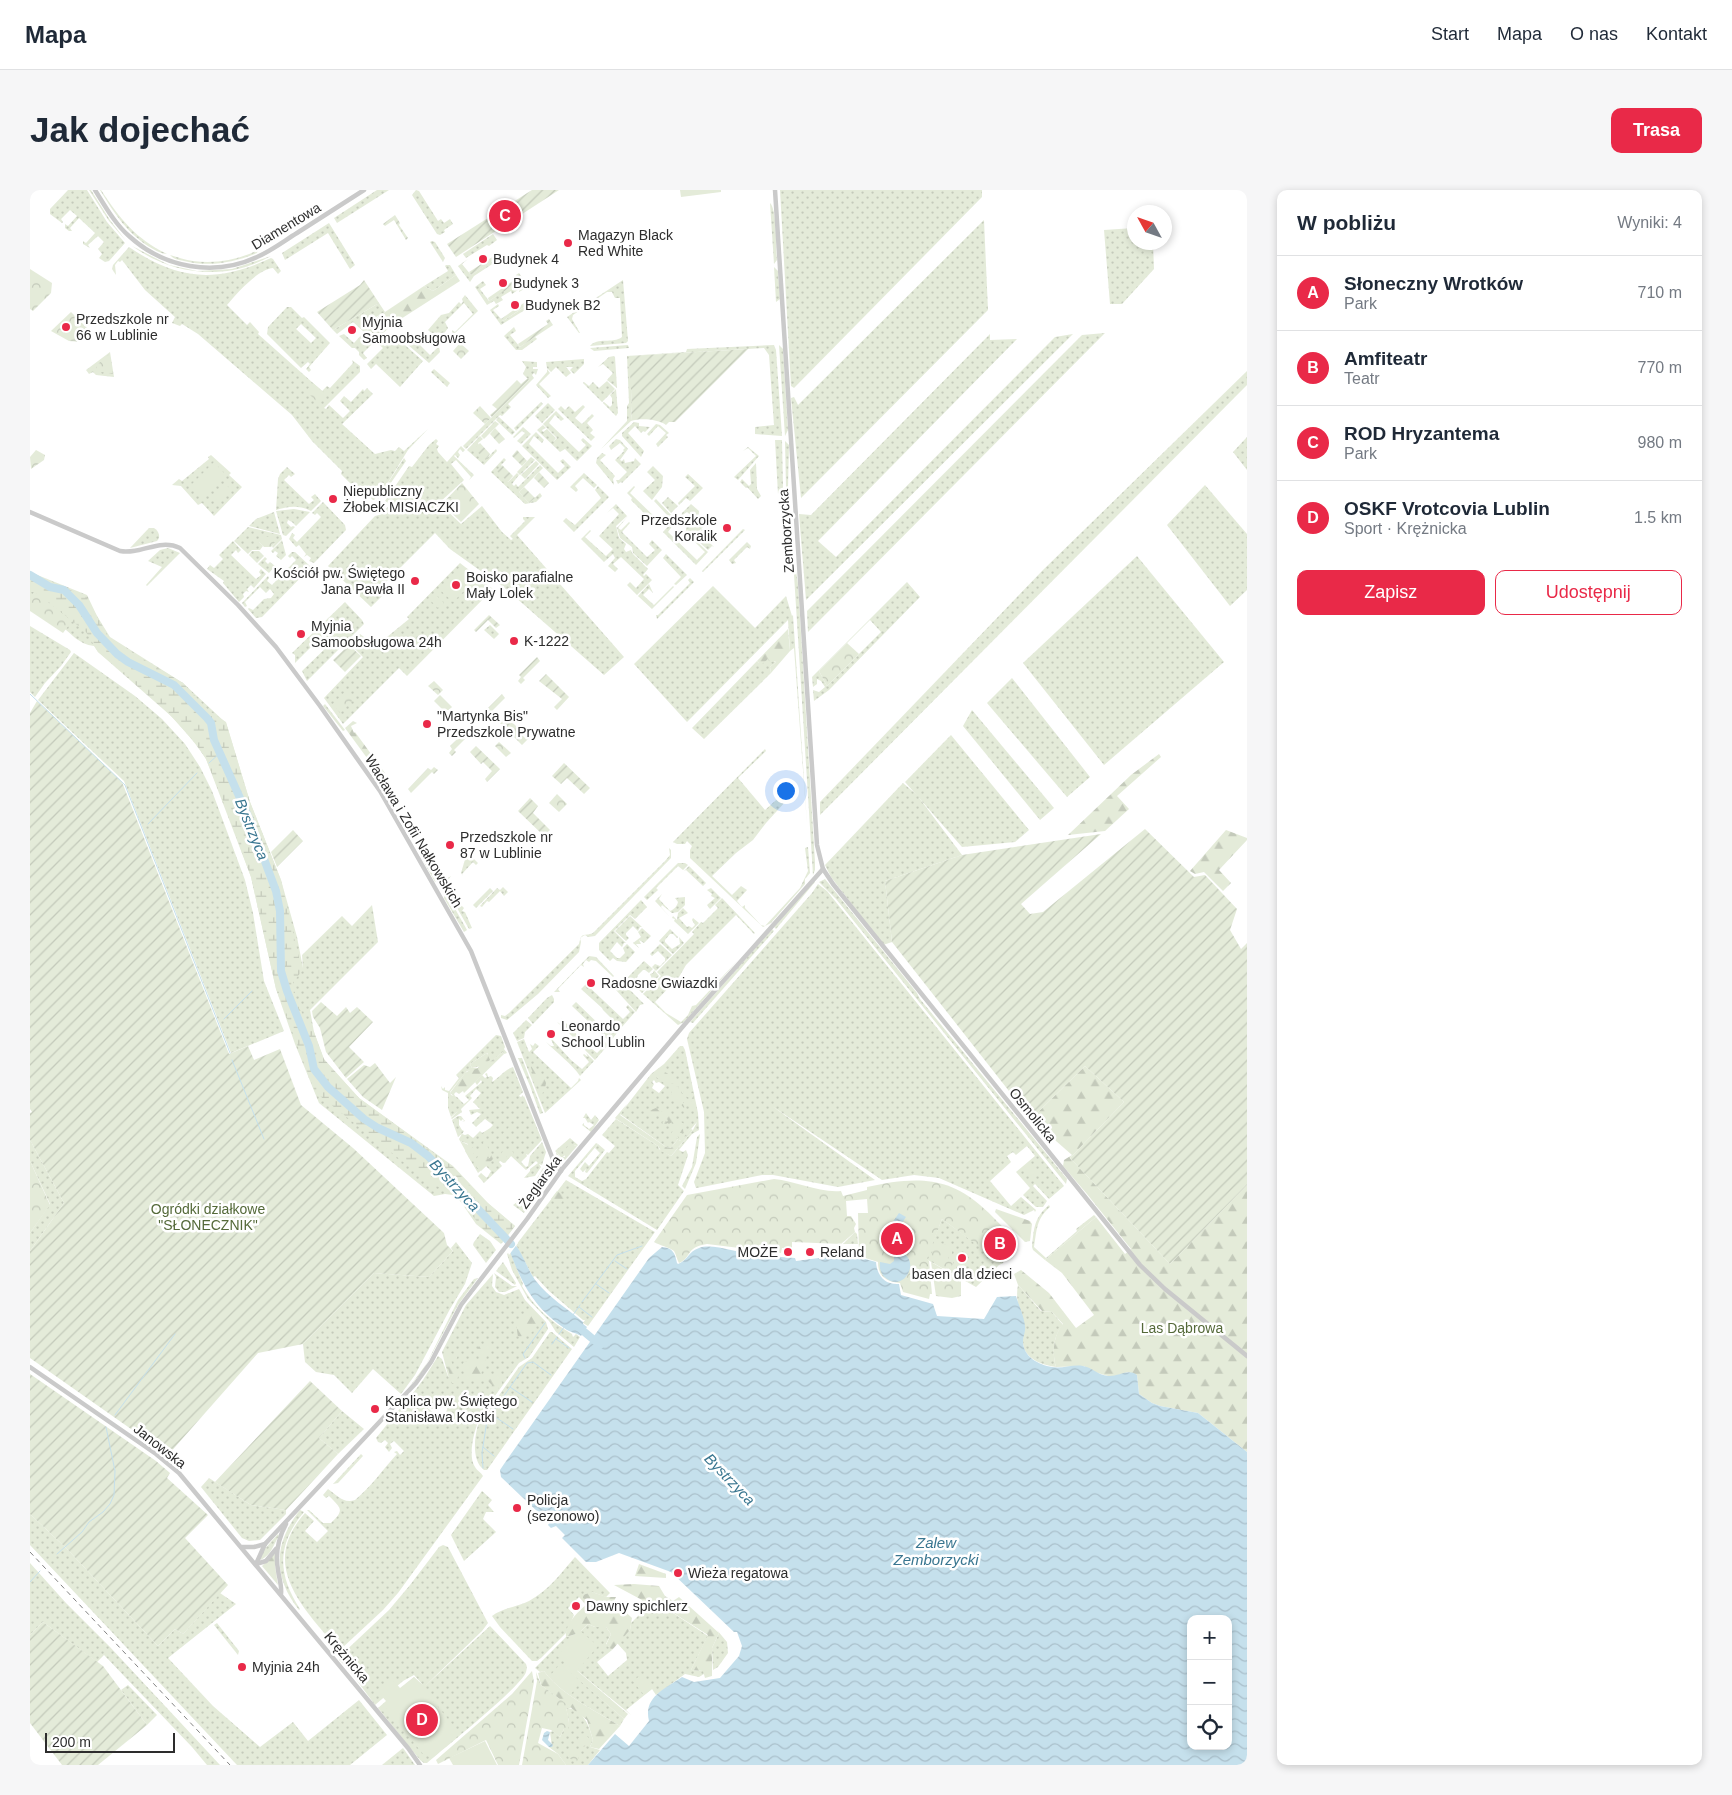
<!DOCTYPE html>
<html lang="pl">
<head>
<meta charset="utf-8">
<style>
  body { margin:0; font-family:Arial,sans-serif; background:#f6f6f7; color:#1f2937 }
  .controls { position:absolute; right:15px; bottom:15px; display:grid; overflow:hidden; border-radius:10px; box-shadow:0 2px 8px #0003 }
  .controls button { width:45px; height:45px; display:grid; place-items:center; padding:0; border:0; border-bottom:1px solid #e0e1e3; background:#fff; color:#1f2937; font:25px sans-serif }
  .compass { position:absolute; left:1097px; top:15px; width:45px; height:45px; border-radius:50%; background:#fff; box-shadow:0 2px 8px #0003; rotate:310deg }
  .scale { position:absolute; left:15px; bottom:12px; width:130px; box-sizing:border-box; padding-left:5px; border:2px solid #2d2d2d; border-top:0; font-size:14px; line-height:18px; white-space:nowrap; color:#2d2d2d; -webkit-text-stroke:4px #fff; paint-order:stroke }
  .you { position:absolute; left:755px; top:600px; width:18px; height:18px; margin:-12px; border:4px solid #fff; border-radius:50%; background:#1a73e8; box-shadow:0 0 0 8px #1a73e833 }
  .badge { display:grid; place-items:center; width:32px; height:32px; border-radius:50%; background:#e92948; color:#fff; font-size:16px; font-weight:700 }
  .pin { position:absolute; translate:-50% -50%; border:2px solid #fff; box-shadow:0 1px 5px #0006 }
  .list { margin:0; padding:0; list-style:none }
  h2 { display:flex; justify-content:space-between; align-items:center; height:65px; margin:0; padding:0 20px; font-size:21px }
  h2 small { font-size:16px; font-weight:400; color:#747a83 }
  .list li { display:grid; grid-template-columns:32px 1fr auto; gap:15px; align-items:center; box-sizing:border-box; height:75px; padding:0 20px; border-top:1px solid #e0e1e3 }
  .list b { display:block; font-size:19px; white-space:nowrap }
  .list p { margin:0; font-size:16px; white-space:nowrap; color:#747a83 }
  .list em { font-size:16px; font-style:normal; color:#747a83 }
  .actions { display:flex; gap:10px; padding:15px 20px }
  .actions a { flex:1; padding:11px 0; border:1px solid #e92948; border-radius:10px; text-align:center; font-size:18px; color:#e92948 }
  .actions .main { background:#e92948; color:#fff }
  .icon { flex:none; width:28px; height:28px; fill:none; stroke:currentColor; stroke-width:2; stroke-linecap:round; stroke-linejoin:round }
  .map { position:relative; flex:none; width:1217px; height:1575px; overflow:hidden; border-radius:10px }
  header { display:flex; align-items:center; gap:30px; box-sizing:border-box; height:70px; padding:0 25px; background:#fff; border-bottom:1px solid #e0e1e3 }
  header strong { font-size:24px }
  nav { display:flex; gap:28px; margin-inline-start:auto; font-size:18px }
  .intro { display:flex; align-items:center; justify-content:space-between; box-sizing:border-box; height:120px; padding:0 30px }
  h1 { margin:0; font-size:35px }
  .button { padding:12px 22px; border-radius:10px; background:#e92948; color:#fff; font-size:18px; font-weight:700 }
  main { display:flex; gap:30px; padding:0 30px }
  aside { flex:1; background:#fff; border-radius:10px; box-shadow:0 2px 8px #0003 }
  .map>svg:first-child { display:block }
</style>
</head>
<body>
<header>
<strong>Mapa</strong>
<nav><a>Start</a><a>Mapa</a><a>O nas</a><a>Kontakt</a></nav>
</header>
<div class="intro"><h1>Jak dojechać</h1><a class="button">Trasa</a></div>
<main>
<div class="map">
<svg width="1217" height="1575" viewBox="0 0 1217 1575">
  <defs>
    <pattern id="grass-dots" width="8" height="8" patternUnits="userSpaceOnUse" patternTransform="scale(1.25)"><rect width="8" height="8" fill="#e4ebd9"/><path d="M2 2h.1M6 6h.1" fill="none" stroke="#c4cabb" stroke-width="1.8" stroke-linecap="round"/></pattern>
    <pattern id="forest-firs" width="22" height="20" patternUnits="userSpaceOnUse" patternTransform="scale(1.25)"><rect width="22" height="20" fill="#e4ebd9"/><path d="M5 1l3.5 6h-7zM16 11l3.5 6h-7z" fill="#c4cabb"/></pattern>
    <pattern id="wetland-marsh" width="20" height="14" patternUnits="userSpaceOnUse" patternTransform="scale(1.25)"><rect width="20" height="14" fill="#e4ebd9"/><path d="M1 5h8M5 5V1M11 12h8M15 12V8" fill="none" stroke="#c4cabb"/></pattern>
    <pattern id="park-crowns" width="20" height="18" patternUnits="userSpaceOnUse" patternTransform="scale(1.25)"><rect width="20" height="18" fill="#e4ebd9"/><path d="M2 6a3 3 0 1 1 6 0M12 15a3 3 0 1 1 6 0" fill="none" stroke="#c4cabb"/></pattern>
    <pattern id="garden-furrows" width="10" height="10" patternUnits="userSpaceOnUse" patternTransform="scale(1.25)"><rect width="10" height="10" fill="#e4ebd9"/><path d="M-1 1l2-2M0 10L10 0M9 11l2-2" fill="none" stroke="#c4cabb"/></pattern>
    <pattern id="water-waves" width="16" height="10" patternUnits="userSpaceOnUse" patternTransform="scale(1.25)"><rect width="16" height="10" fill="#c5e0ec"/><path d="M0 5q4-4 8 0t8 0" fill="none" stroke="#aac0cb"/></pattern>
  </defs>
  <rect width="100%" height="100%" fill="#fff"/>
  <g fill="url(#grass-dots)" fill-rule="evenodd">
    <polygon points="38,0 57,0 77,32 95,53 79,71 75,72 69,68 72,64 68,59 74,52 68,46 58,55 60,58 53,54 53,51 56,53 65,43 49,28 40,38 42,41 39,41 35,38 35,34 38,36 47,26 40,20 31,29 33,32 32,33 20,24 20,19"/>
    <polygon points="59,0 61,0 80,30 96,51 79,31"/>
    <path d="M70 0H71C91 30 105 48 137 64 132 64 127 61 123 59 98 45 84 23 70 0Z"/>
    <polygon points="347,0 359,0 307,33 304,28"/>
    <polygon points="386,0 389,1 408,31 411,29 414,33 420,29 423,34 414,40 415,42 410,45 407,44 382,5"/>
    <polygon points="750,0 952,0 952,7 764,198 761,196"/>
    <path d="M740 13C747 19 746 58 747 70L744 74Z"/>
    <polygon points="954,30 958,120 771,308 761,208 764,207 768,215"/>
    <polygon points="299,33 325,75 320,79 298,43 255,70 252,63"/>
    <polygon points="1104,38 1104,52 1123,53 1124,79 1092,114 1080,114 1074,40"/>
    <polygon points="463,44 467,50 459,56 457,55 436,68 433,64"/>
    <polygon points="402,51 405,52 415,68 413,72 400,52"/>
    <path d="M102 56 139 75 167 81 202 79 241 66C196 91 144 86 102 56Z"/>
    <path d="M99 57C149 91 187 93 241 68L243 69 251 81 248 84 243 78C228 79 206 104 197 115L217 135 220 132 229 142 228 144 292 201 297 196 300 198 323 173 322 170 330 176V182L294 218 296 219 299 215 313 228 320 221 310 211 314 206 321 212 333 199 334 201 337 198 343 204 312 234 345 264 361 260 365 261 369 257 374 261 398 239 378 260 354 299 344 310H343L324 293 321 294 311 284 312 281 282 251 262 225 168 144 152 134 150 136 142 133 145 127 115 100 92 70 90 72 88 71 85 75 86 85 82 79 83 75Z"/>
    <path d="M228 60 227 63C203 73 179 77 154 71 149 70 143 69 140 65 148 67 155 70 163 71 185 74 208 70 228 60Z"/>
    <polygon points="438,69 432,74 441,85 465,69 467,71 444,86 440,92 428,76"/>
    <polygon points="416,75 420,75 426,85 403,101 394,96 418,81 415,76"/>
    <polygon points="744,77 748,81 750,109 746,112"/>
    <polygon points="493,88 499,96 489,102 489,101 494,92 488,100 482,104 481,101 471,107 473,110 466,114 464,111 457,115 445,97 453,91 456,95 450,99 459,111"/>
    <path d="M593 90 598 151 596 153 560 156C567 147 583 154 592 147L590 108H585L582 102H577L543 125 542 129 550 143H549L537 127Z"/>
    <polygon points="435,105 448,121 423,145 422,140 425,142 443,124 434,113 415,132 418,138 413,145 418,150 420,147 421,149 417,154 414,154 416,151 412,147 409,150 398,140 411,125 419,123 429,112 431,114 433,112 432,109"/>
    <path d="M349 113 355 122 346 127C343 141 344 147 355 156L363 148H367L393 171 370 197 346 174 341 179 337 174 353 158 345 151 333 163 337 168 334 170 329 165V162L325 158H322L309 146 314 144 324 153 334 142 323 132 307 144 303 140Z"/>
    <polygon points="468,114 469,116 463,120 473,131 496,116 498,118 471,135 460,120"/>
    <path d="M257 117H261L272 128 274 127 300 153 279 177 281 180 279 182 276 179 280 174 278 172 271 178 237 144 238 137ZM271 134 286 148 281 153 266 139Z"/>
    <polygon points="484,137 486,141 480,145 490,157 505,147 507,149 492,160 486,160 474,146"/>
    <polygon points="1075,143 778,442 777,421 1052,145"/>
    <polygon points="960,144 960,150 987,149 788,351 806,367 1025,147 1043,144 776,410 769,324 781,325"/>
    <polygon points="373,145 380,150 384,150 387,153 386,154 388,153 400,165 409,156 410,162 399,173 370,148"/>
    <polygon points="598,155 599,158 564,161 560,158"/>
    <polygon points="744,155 746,160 752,246 725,244 725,237 744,235 739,165 734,158 600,166 602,216 601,231 571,259 597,231 597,216 599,213 597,166 656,162 657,159"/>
    <polygon points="749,155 753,159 758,240 755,246"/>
    <polygon points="80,162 84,187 66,185 63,182 59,184 56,180"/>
    <polygon points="584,166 585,167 587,198 577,190 583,183 573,174 568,177 579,167"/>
    <polygon points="554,169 554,174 544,184 540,180 543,177 536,177 541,183 536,187 526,177 521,182 517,178 516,172"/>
    <polygon points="492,171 507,172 507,177 503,177 503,179 508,179 506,185 504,183 502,185 504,188 478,214 481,217 472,226 470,225 436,259 433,256 499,190 493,184 496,177"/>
    <polygon points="404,179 420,193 417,197 401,182"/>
    <polygon points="517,179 520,183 509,194 521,206 518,208 506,195 517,182"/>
    <polygon points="1217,181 1217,195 790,625 790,612 1013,380"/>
    <polygon points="577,191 585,199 572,212 553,193 554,192 559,196 563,192 569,198"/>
    <polygon points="586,199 588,223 586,226 573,213 574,212 580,217 582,215 582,208 580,205"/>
    <polygon points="511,212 513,214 486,241 484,238"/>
    <polygon points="518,213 525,220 512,233 505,226"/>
    <polygon points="553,215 555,217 545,228 552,234 562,224 564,226 557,233 563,240 560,243 565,247 561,251 528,219 531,216 535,220 539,216 545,222"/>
    <polygon points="526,221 534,229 531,231 525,225 519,233 549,262 556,255 551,250 553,248 562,256 547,271 535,259 530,262 507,240 513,235 516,238 512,240 513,242 517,239 526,248 523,252 527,248 513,234"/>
    <polygon points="469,227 485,242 482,245 466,230"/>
    <polygon points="465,231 469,234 454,249 451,246"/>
    <polygon points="604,232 609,233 609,236 620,237 615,242 613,241 611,243 605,236 598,243 614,261 611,267 592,246 592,243"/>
    <polygon points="626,234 630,235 639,243 636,245 638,247 628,257 626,254 636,243 628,236 619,246 617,244"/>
    <polygon points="493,237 501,244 491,254 487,251 495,243 492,241 484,248 483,247"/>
    <polygon points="506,242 514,250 512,253 504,246 499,254 528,283 535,276 530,271 533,269 541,277 527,290 492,256"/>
    <polygon points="450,246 453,249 448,253 456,269 466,259 467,261 454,275 437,260"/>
    <polygon points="1217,247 1217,280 1203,262"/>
    <polygon points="406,249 408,251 406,254 409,256 407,259 408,262 417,272 431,256 435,260 433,262 430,259 428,262 430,265 428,268 425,265 424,266 444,285 439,290 441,287 426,270 421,274 434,290 409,313 431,334 452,316 472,342 481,350 483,349 480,346 495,331 493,329 493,327 505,327 487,345 594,467 574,485 476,399 420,359 405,343 349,399 354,404 341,417 298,376 345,326 352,324 360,314 355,311 379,276 382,277 399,255"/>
    <polygon points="586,249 590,250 598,259 590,270 592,271 594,269 595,273 604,271 605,268 611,274 592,293 591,292 588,294 586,290 589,290 597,282 585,270 594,261 593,260 595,258 590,253 581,260 579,256"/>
    <polygon points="745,250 752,250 753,298 748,304"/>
    <polygon points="755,251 759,255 758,297 756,297"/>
    <polygon points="718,257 729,266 708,290 704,287 726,266 718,258 713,261"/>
    <polygon points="572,263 576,265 570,270 585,286 583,289 584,295 566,273 567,268"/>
    <polygon points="181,265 201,283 199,285 212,297 184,326 172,313 168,315 151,296 142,295 149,289 152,291 179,269 178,267"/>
    <polygon points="501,267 505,270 490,285 487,282"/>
    <polygon points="374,268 376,271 358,297 345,313"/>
    <polygon points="474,268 476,270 471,275 478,292 487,283 489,285 482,294 484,296 486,294 488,297 510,275 513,278 489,302 499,313 510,303 512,306 506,312 495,314 461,282"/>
    <polygon points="506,271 509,274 495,289 491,285"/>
    <polygon points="726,273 727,299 731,306 728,309 717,297 716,298 710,292 712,289 719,296 721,294 720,280"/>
    <polygon points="623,276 633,286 632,297 622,310 613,301 625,290 617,282"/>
    <path d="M257 277 265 284 261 287 259 285 254 290 279 314 284 310 281 307 285 304 291 311 281 321C270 315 258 316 246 320L248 289 250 284Z"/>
    <polygon points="554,283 567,295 564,298 553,288 545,296 548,300 546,302 540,297"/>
    <polygon points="658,284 673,298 660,311 656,308 649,315 648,313 665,296 655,287"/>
    <polygon points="1175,295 1217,344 1217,400 1200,416 1137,335"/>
    <polygon points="568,296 579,307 544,342 533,331 536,328 545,335 571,308 565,300"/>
    <polygon points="604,296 605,297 600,303 629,331 637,325 624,311 626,309 643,327 640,331 636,328 628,337 601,310 602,308 597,303"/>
    <polygon points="638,307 648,316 641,323 632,313"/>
    <polygon points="293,312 315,335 316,340 284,373 279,371 281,368 277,365 274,367 276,364 269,355 266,357 259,349 262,343 265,345 263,348 267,352 291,327 287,323 285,325 282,323"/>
    <polygon points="586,314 597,326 586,336 589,348 596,354 594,359 596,362 601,360 602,363 618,379 613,385 614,386 616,384 622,390 607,405 597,395 600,392 606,398 614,389 591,367 583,374 588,379 585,382 578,376 585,368 583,364 574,372 551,349 560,340 561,341 555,347 576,366 583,359 569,346 589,324 583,318 577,323"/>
    <polygon points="661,314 669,321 668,333 662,339 665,343 661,346 662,348 656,343 656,338 664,328 657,322 651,326 652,323"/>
    <polygon points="264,319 280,322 266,336 262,332 258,330 257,333 261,337 263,336 265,337 256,346 253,345 246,321"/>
    <polygon points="244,322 250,344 219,336 226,329"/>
    <polygon points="598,326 588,338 591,340 599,332 600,333 592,342 617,367 625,360 619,354 622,350 632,360 617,376 603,363 602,357 590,348 587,338"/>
    <polygon points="641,333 643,335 638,342 667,370 675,362 663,350 664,349 678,362 666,375 633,342"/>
    <polygon points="218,337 251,345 252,349 243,358 242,356 245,353 229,352 233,356 230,360 222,360 218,364 204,351"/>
    <path d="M119 338H124C129 341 131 347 127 351L100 358Z"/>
    <polygon points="672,339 677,344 674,347 684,357 682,356 678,360 668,351 669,343"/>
    <polygon points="713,339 715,340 673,382 672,381"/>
    <polygon points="252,350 256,365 251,370 246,366 248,363 245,361 243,363 241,361"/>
    <polygon points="203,351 211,360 208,363 206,360 201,365 226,389 231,385 229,382 231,379 236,384 224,398 221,395 217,399 219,402 216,401 213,404 214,407 209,412 193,393 194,391 177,379 180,375 184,378 193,369 189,365"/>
    <polygon points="717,352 721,356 720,359 717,357 704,370 706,373 702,374 699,370"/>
    <polygon points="138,358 150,363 117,396 116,395 132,377 118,371 130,360"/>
    <polygon points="222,361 229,361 234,366 227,373 219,365"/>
    <polygon points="262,362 265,362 281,377 232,427 226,428 218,419 219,418 223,420 234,409 241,408 244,404 240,399 236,403 230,397 215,412 217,416 215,417 212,413 238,386 239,388 237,391 242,395 266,370 262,366 260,368 258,366"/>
    <polygon points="761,362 763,362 768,394 785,672 785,680 783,685 763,369"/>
    <polygon points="636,364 657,385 646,395 644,394 651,387 633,368"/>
    <polygon points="1107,366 1194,472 1074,575 993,473"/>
    <polygon points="235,367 237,369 235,371 238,374 240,372 245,376 239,383 228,374"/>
    <polygon points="430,373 463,399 377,486 369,478 313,534 294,508 333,467 320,454 330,444 346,456 379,429 377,427"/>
    <path d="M0 382 57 405 67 426 80 447 153 493 196 533 220 612 251 690 267 747 273 778 272 765 312 726 322 736 342 715 348 752 280 820 284 842 294 870 329 908 423 976 458 1013 485 1036 471 1054 446 1034 431 1012 423 1005 415 1004 404 1006 289 913 265 854 246 799 221 687 176 569C148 526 107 494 68 462L64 456C48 454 42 444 30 435 21 428 10 422 0 415Z"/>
    <polygon points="660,388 664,392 627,429 626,425 628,425 660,393 658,390"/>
    <path d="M877 392 890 407 799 500 784 511 783 500 789 502 795 497 791 491 787 489V494L783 497 782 487ZM840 430 851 442 797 496 789 481Z"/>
    <polygon points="619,394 623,403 619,399 613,405 624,415 643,396 644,397 622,419 608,406"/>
    <polygon points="683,396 725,438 756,406 762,426 763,425 777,634 764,458 760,461 758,430 657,532 604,474"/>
    <polygon points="315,412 332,430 334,434 277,491 272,481 302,452 294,444 265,473 265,465 262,463"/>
    <polygon points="460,435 469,444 464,449 454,440"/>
    <polygon points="0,436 40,460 41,462 31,476 15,493 5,507 0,502"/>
    <polygon points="44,463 105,506 132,529 155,554 170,577 182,601 215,690 223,723 234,791 254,841 201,863 94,591 8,510"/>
    <polygon points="738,469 746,472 740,477 741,483 674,549 662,538 727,471 729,473"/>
    <polygon points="982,488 1060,587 1037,607 957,513"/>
    <polygon points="295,514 315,540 313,541 293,516"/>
    <polygon points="942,520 1024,618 1010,630 933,536"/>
    <polygon points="921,545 999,640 985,652 932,657 875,592"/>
    <polygon points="735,559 736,561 708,588 735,620 765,593 766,600 736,633 723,650 706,663 682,686 702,705 711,696 717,700 707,711 712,717 715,715 715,718 731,735 735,736 770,698 778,681 775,658 778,657 780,683 775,689 775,694 741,733 733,737 660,668 660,660 662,656 657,651 655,654 647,654 643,652"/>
    <polygon points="873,593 887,605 932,665 855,691 862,752 853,755 801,687 795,675"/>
    <path d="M639 658 641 660V668L565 746 558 747 555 745 550 748 551 752 549 762 508 804 477 830 471 828V825L475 826 479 823 549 754C552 741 553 747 563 743L635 671 640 665Z"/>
    <polygon points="397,659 414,688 418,688 421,686 416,693 412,693 397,667 391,663"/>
    <polygon points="436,666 442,667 448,673 446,675 443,672 432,684 433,686 431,683"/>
    <polygon points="391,667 395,668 408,690 405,692"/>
    <polygon points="648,673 655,673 658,675 653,680 648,676 626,698 628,700 617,710 614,707"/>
    <polygon points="659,676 676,693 673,696 656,680 654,681"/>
    <polygon points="795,689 887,803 890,809 1037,989 1036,994 806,709 789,692"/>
    <polygon points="784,691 785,692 746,739 744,737"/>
    <polygon points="788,694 797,701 1034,996 1019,1009 1005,994 1003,996 1017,1011 1013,1017 1006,1017 993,1005 1000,998 986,982 1005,966 997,956 986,965 983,962 977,966 981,972 960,991 981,1016 991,1007 1006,1020 1005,1022 1004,1020 994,1025 909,988 884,985 852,990 742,916 845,990 808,997 743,985 732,985 672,997 666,998 664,992 675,963 674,922 657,849 659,843 782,703"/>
    <polygon points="473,697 478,702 474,706 470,701 459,712 457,711 452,717 450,716 467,698 470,700"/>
    <polygon points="460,698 463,701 446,718 443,715"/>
    <polygon points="681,698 691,708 680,719 677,715 685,708 681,706 682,704 677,700"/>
    <polygon points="415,701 437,740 434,742 414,708"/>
    <polygon points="418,702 422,702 427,711 434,718 432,721 435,722 442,738 439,739"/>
    <path d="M632 704 629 709 640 721C645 719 647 716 648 712L645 708 655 707V715L648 722 642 723 632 715 631 717 640 727 625 711Z"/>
    <polygon points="692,708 725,743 724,744 706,725 656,775 649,787 625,812 636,823 651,832 658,825 662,816 666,815 708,770 654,832 648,835 613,804 631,786 627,782 664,744 662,742 671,732 673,733 688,718 685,715"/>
    <polygon points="611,710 617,717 605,729 600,725 584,741 596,753 594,753 592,757 587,752 580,761 587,768 590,768 595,763 593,758 597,754 605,762 596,772 587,771 583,768 580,771 569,760 569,753"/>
    <polygon points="653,718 658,723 649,728 657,737 659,736 662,738 665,735 662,730 663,728 669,733 658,744 644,731 645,729 642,728 643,726 647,730 648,723"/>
    <polygon points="600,726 612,737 610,737 608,741 603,736 596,743 596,745 599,748 596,751 585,741"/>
    <polygon points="612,738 621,746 614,753 609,750 611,754 606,754 609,758 603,753 611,747 608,742"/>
    <polygon points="640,739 648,747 647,748 643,744 640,744 635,750 635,752 642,759 650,754 649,747 654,753 643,764 629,751"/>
    <polygon points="742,739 744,741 663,833 660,832"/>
    <polygon points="630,754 642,765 626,781 622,777 625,774 630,776 635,771 635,768 628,761 622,766 620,764"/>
    <polygon points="559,766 566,767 584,786 583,787 566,771 561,770 559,772 556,770 553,774 554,777 551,775 528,799 530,802 524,802"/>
    <polygon points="614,771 623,779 619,783 615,780 613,780 608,785 607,788 614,794 617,794 622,789 620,784 623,783 624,780 629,786 612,803 597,788"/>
    <polygon points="592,792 614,814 610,815 606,822 586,800 581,797 585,794 583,793"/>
    <polygon points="556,794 593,829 600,822 596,817 598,815 605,822 591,838 573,820 572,818 551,799"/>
    <polygon points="522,805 524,809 524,812 503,834 498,828 517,808"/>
    <polygon points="546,812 578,843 584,837 580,833 582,831 590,839 580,852 542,816"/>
    <polygon points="531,828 557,855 567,863 574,856 574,851 578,855 565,870 555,860 554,855 549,849 543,847 527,832 535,837 536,835"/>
    <polygon points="496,830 502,835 495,842 494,848 487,851 483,843"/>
    <path d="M466 845 471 846 475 857 474 859 477 863 474 864 473 862 452 879 437 881 420 902 421 905 427 907 434 914 439 910 435 906 452 892 451 890 447 895 445 892 452 885 455 888 457 887 455 884 457 883 458 887 461 886 463 888 462 892C469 888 474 880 483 877L493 902 489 906 491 907 493 905V907L494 906 512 950 498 965 496 964 497 966 491 972 496 977 498 976 500 966 512 952 516 962 512 975 509 974 511 977 505 986 494 988 500 981V979L508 973 506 971 496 980 481 966 475 973 470 971 469 972 472 976 454 993 448 986 451 983 457 988 461 981 456 976 448 983 435 961 438 954 430 951 429 949 432 944 428 947 422 930 428 926H431L435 931 432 932 434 931 433 929 431 931 429 929V935L432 940 434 941 432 944 435 945 438 944 443 948 450 941 452 943C455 941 460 939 463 935L455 929 446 937 442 933 451 924 447 922 441 925 439 920 450 919 443 912 451 903 446 899 440 906 442 908 431 919 432 922 422 929 421 928 428 921 421 927 418 918V903L412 900 411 896 413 899 415 897V900L419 901 429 888 426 885ZM457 863 458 864 448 878H442L440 874Z"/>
    <path d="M520 847 541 870 552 879 559 872 553 865 554 864 558 867 556 863 564 871 550 886C543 875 526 862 516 852L521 856H524Z"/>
    <polygon points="494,849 499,862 502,859 500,854 503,856 505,853 509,856 503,862 541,898 548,891 549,888 551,890 515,923 487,852"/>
    <path d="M650 856H653L655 860 668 923 669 940 662 944 649 960 653 962 656 960 658 965 648 995 654 1001 627 1040 538 986 566 953 568 954 545 981V987L552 991 556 989 577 962 579 963 585 956 572 945 586 929 628 956 629 959 641 966 643 964 663 940 667 932 651 951 648 949 641 958 636 957 590 924 621 884 634 874ZM624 890 626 893 629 892 635 896 629 903 622 898 624 894 622 892Z"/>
    <polygon points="488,868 492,868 513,923 510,924 500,896"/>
    <polygon points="556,923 561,930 565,925 569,930 561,942 552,935 554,933 554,935 559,939 564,935 559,932 558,933 555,928 553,928"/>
    <polygon points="670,944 666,973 655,999 652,996 662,977 667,947"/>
    <polygon points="540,948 548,955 547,956 544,955 532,968 525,961"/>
    <polygon points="0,950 34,1013 0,1061 0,1043 20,1014 0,971"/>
    <polygon points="568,954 575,960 568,969 567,968 568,969 557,983 555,982 556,979 553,982 550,979 555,972 559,976 570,963 565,958"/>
    <polygon points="513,978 518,982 519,987 500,1014 499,1013 495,1018 497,1019 494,1023 483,1015 497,1005"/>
    <polygon points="536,990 625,1042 558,1136 553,1133 555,1130 553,1130 519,1101 505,1086 503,1087 486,1055"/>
    <path d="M1019 1015 1020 1017C1006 1029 1007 1040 1004 1057L1016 1068 1047 1041 1046 1039 1064 1025 1066 1027 1015 1070 1003 1060 1002 1057C1004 1038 1004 1028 1019 1015Z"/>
    <polygon points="912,1029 971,1072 976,1062 979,1064 973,1073 969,1075 946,1097 896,1069"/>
    <polygon points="825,1042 827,1044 828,1054 813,1054"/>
    <polygon points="450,1044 460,1051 466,1060 456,1073 443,1055 444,1052"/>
    <polygon points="426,1052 442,1073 435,1094 420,1119 385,1185 371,1204 343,1179 322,1203 304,1185 286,1182 275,1172 273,1154 344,1083 399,1087 423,1061 421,1058"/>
    <path d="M480 1061 493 1094 492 1096C504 1117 521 1132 542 1144L543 1147 546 1144 550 1147 544 1157 526 1142 519 1131 498 1109 482 1080 477 1064Z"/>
    <polygon points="473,1072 486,1093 485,1095 466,1081"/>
    <polygon points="464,1083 482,1096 487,1096 475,1102 469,1102 465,1097 466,1087"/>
    <path d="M463 1084 462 1096 466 1102 474 1105 489 1099 495 1110 516 1132 518 1139 499 1167 489 1173 451 1225C445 1237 437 1265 445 1277 447 1281 451 1282 453 1286L368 1403 353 1420 311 1459 306 1457C272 1416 229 1375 275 1323L284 1331 275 1341 287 1352 298 1341 277 1320H279L293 1333H301C315 1320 311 1318 299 1306L296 1308 293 1305 298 1299C307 1305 313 1314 325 1310 341 1297 354 1278 367 1264L364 1262 367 1261 370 1265 374 1261 364 1251 360 1254 362 1258 359 1262 355 1257 358 1253 355 1250 351 1253 348 1252 346 1248 381 1205 410 1228 416 1223 418 1216 412 1210 402 1219 383 1203 393 1190 408 1166 412 1169 419 1189 412 1162 436 1115Z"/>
    <polygon points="448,1088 428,1115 394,1179 377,1200 397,1173 428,1110 444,1089"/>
    <path d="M988 1095 1011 1121 1022 1122 1033 1135C1023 1145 1022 1164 1026 1177 1011 1175 992 1168 993 1150 993 1144 996 1139 994 1134 990 1119 985 1111 988 1095Z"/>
    <path d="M520 1142H522L542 1159 457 1280H454C442 1271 444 1249 448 1235L489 1177 502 1168Z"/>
    <polygon points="312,1221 334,1239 308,1264 289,1248"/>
    <polygon points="331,1264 333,1266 308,1293 303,1294"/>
    <polygon points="179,1288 221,1315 256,1320 256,1324 230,1350 219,1351 212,1348 171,1297"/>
    <polygon points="452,1301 462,1310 458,1315 464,1322 456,1322 453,1329 466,1342 434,1371 421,1345"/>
    <path d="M270 1320 274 1322C247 1354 247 1384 270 1419L269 1420C242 1386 244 1353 270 1320Z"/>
    <polygon points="0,1324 37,1359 128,1456 145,1439 153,1444 190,1403 206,1414 138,1468 183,1516 230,1557 263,1532 278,1551 329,1510 357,1545 320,1575 207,1575 0,1355"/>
    <path d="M248 1344 249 1346C243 1355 242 1364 231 1370L230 1369 232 1362Z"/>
    <path d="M413 1355 418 1357 458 1433 452 1441 394 1497 460 1436 496 1474C497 1477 497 1478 496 1482 492 1496 413 1559 397 1573H394L390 1570 348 1518 384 1487 393 1495 384 1485 373 1491 345 1515 317 1477 309 1470V1467L359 1420 380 1395 409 1357Z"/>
    <path d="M545 1367 580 1403 576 1407 562 1402 556 1415 549 1407 538 1418 544 1425 536 1443 511 1468 507 1471H502L470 1437 462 1426C472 1418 487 1417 499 1411 518 1401 532 1382 545 1367Z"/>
    <polygon points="0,1373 36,1413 80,1457 190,1575 177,1575 162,1557 74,1465 67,1472 13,1432 0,1445"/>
    <path d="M634 1417 678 1446 661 1480 674 1481V1484L669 1487 655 1484 626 1505 622 1499 596 1520 601 1525 538 1473 535 1477 594 1529 590 1536C566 1521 530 1504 514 1481L510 1482 505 1478 536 1447 549 1443 558 1434 565 1437H576L581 1444 576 1454 582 1460 567 1472 578 1486 597 1470 596 1463 587 1453 600 1440 601 1433 612 1422 616 1423Z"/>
    <polygon points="187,1433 209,1461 208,1465 184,1435"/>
    <polygon points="687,1440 697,1452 698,1463 688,1477 683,1480 682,1458 689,1443"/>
    <polygon points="98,1495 127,1525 117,1535 91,1500"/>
    <path d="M536 1518C554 1519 559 1536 563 1550L560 1557 570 1560 558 1575H536L528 1564 519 1557H522L520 1542 523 1541 530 1547 534 1539 538 1536 539 1531Z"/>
    <polygon points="373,1558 385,1575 352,1575"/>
  </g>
  <g fill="url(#forest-firs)">
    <polygon points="426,85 430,91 363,134 347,149 343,139 346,128 394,96 403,101"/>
    <polygon points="758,439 760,461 741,483 740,477 746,472 744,471 740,473 738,469 731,475 727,471"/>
    <polygon points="410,505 422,517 419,520 413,520 404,511"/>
    <polygon points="323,531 327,533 321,536 324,543 325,542 355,583 352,587 349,586 340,573 341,572 338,567 337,568 315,538"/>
    <polygon points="1129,564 1131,567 1087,606 1099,619 1075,641 1038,645 1101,585"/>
    <polygon points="1196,640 1217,648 1217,650 1189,680 1201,693 1193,701 1174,682 1165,684 1160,681"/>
    <polygon points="473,862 474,864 434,903 433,901 429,904 426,902 424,904 426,908 420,903 435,883 440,880 452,878"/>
    <polygon points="457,863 460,870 452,876 442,878 440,874"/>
    <polygon points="500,875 509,883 511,887 514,888 516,893 515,898 518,899 517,903 513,902 512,906"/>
    <path d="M1055 876 1094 912 1040 968 1140 1074 1217 995V1262L1168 1223 1130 1216 1122 1213 1109 1204 1107 1185 1098 1182 1086 1186H1078L1061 1181 1054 1176 1026 1177C1022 1164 1023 1145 1033 1134L1022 1122 1012 1121 988 1095 984 1084 991 1080 1019 1103 1046 1138 1064 1125 1032 1083 1015 1070 1066 1027 1095 1064 1101 1059 1057 1004 1033 976 1034 970 1042 965 1001 929Z"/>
    <polygon points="629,878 649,891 643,894 636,890 634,893 622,884"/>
    <polygon points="649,896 648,902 661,912 662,910 652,903 652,899 653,899 654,903 657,905 663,903 667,930 665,921 655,912 653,912 655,915 654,918 641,904 643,897"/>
    <polygon points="597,914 590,925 636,957 641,958 648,949 641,944 646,935 642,932 639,934 637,933 636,936 632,933 635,930 637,932 638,930 627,923 623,927 614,924 619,919 621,920 626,918 631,922 634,920 641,925 640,928 647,932 648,930 654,934 653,943 649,943 647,945 650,951 661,939 663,940 641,966 631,961 628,956 585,928"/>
    <polygon points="482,936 483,939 475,945 466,956 461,957 479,937"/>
    <polygon points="430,951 443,957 441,959 445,962 441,966 444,969 441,971"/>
    <polygon points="453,952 457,953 459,963 457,969 460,968 462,964 465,967 451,981 447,978 446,969 450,964 449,961 454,956"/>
    <polygon points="540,954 547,956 535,970 531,970 527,967 526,963 531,958 527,963 530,967 535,967 533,962"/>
    <polygon points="474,959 481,960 484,963 473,973 469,969 471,968 475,969 477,966 476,963 474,966 471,964"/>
    <polygon points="527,1001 535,1007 529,1016 521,1009"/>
    <polygon points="966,1019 1000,1031 1002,1034 1000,1051 995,1052 965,1022"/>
    <path d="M501 1117 512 1130 507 1133C505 1142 497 1147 488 1147L486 1134 490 1130 495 1128Z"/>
    <polygon points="455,1154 460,1156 449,1190 442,1187 438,1192 436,1191 432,1175 434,1172 449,1169 448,1157"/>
    <polygon points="415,1162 428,1165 426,1170 422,1169 421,1171 428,1186 427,1193 422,1193 414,1163"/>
    <polygon points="454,1182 459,1183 465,1188 467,1184 472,1186 470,1189 472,1193 465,1203 461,1199 462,1195 457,1190 451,1191"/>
    <polygon points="423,1198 426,1198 433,1203 430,1212 433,1215 432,1220 428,1221"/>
    <polygon points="246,1362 245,1376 248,1395 232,1376"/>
    <polygon points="609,1374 636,1384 636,1388 605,1386"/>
    <polygon points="604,1394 629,1396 635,1406 643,1411 649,1407 689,1443 682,1458 682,1486 675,1488 673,1481 661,1480 678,1445 634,1417 629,1422 616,1423 610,1415 612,1410 584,1395"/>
    <path d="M562 1402 577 1407H586L584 1411 602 1428 600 1440 582 1460 576 1455 581 1444 576 1437H565L558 1434 549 1443 536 1447C535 1433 548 1422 558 1413L553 1408V1405Z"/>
    <polygon points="538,1473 598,1524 594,1529 534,1477"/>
    <path d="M514 1481C530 1504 566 1521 590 1536L569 1559 560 1557 563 1550 557 1530 511 1495 508 1483Z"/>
  </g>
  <polygon fill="url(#wetland-marsh)" points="0,382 56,407 80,449 153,493 178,520 196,532 220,612 251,690 272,781 263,792 267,815 284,842 294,869 329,908 423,977 448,1005 485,1036 472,1053 452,1038 425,1003 401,994 285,902 246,799 221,687 195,616 176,569 167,555 141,526 68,462 56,442 5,402 0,402"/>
  <g fill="url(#park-crowns)">
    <polygon points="0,79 22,93 21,103 3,121 0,119"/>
    <polygon points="41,122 62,143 52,152 39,151 21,141"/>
    <polygon points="430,153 439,161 431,169 423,161"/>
    <polygon points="79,164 83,184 66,181 67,175"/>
    <polygon points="283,193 297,205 289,214 276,201"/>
    <polygon points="450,216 461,228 455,234 443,223"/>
    <polygon points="6,260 15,265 14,270 1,279 0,267"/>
    <polygon points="432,293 449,314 431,332 412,314"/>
    <polygon points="673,328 677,333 666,344 661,339"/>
    <polygon points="234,347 239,347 245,353 241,357 234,357 229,352"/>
    <polygon points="4,402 42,431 33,443 0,421 0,408"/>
    <polygon points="817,453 829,464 797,496 789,481"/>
    <polygon points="404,491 413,500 408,505 398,496"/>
    <polygon points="317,500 325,508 310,523 303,514"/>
    <polygon points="469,552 481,563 476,567 465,556"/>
    <polygon points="527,604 537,614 529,622 519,613"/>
    <polygon points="0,971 20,1015 0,1043"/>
    <path d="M744 989C766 991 789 1003 811 1001L813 1006 837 1000V997C879 988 915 984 950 1015 962 1025 972 1037 983 1047L971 1073 912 1029 897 1069 899 1071 902 1104H900L899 1109 873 1102 870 1093C856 1092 848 1086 848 1072L829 1066 828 1023H838L837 1009 816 1011 817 1026H821L826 1034 824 1038 825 1042 811 1054 762 1052V1058H752L751 1063 677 1054C655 1057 662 1068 649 1073 647 1070 646 1064 644 1061 641 1058 629 1055 624 1052L657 1005Z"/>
    <path d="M910 1053 922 1056V1064L919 1066 918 1069 921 1071H924L920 1080 901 1070C902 1062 902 1056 910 1053Z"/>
    <polygon points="901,1072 931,1089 931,1106 922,1108 906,1106"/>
    <polygon points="502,1481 504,1492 489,1575 468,1575 456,1550 408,1574 406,1570 482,1504"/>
    <path d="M506 1482 511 1495 542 1518H536C538 1525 541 1536 537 1541L534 1539 530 1547 521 1540 512 1538 508 1553 528 1564 536 1575H492L507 1491Z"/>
    <polygon points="553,1543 560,1549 554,1557 547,1550"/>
    <polygon points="539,1556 548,1561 550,1565 546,1573 538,1567"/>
  </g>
  <g fill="url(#garden-furrows)">
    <polygon points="502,0 529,0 426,67 417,54"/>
    <polygon points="365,25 370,33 369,35 378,48 376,50 364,30 355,36 353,34"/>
    <polygon points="470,62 472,65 441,85 439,82"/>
    <polygon points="489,83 493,89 459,111 458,108 487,88 486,85"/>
    <polygon points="334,90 349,113 303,140 287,122 330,95"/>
    <polygon points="501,108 503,111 473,131 471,129"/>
    <polygon points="519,129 523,135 490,157 488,154 518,134 516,131"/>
    <path d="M718 159 645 232H639L636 235C628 229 610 228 601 231L602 216 599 166Z"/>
    <polygon points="498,188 499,190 462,227 460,225 467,219 462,215 487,190 491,194"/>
    <polygon points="465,238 475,249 469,254 460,244"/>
    <polygon points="450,253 460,264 456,270 444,259"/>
    <polygon points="487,260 497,271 492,276 482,266"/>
    <polygon points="472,275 483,286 478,292 467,281"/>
    <polygon points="509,282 519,293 514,298 504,288"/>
    <polygon points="494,297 505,308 499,313 489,302"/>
    <polygon points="459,425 470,435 466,438 458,430 446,442 444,440"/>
    <polygon points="319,455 331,466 315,482 303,470"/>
    <polygon points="507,467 510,471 493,488 495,490 491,494 488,491 491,487 489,485"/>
    <polygon points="516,484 539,507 527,520 524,517 532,509 509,491"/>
    <polygon points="472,504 475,508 458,525 460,527 456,531 453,528 456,524 454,522"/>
    <polygon points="7,511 92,592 199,864 218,856 224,870 250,859 271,915 323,958 414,1043 417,1055 423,1061 399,1087 344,1083 273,1154 228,1163 138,1265 0,1168 0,1061 34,1013 0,950 0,923 2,922 0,919 0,523"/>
    <polygon points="476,526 488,538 486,539 495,548 503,541 504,543 492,555 469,532"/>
    <polygon points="441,536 445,539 424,560 426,562 422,566 419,563 422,559 420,556"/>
    <polygon points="446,556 470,579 457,592 455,589 462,581 453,572 451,574 440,562"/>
    <polygon points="534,573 560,598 554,604 537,588 531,594 522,586"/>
    <polygon points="404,577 408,580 404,584 402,582 381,603 378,599 398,578 401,580"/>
    <polygon points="500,608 508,616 503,623 520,640 514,646 488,621"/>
    <polygon points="1115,639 1164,687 1175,685 1207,719 1200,740 1211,759 1217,753 1217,995 1140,1074 1040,968 1094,912 1055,876 1001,929 862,752 855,691 932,665 1071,644 991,714 1000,724 1013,722"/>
    <polygon points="263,640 273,651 247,677 241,662"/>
    <polygon points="291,812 307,826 316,817 320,823 327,817 343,832 319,857 334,872 316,888 296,862 290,838 283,827 282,821"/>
    <polygon points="345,873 360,893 366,887 352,920 333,907 317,889 334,875 340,877"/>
    <polygon points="0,1184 126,1271 140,1283 137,1288 178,1325 155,1348 198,1395 153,1444 145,1439 128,1456 37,1359 0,1324"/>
    <polygon points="280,1191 312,1221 289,1248 308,1264 256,1320 221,1315 185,1292"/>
    <polygon points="13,1432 73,1476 117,1535 68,1575 32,1575 0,1533 0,1445"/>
  </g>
  <g fill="#e4ebd9">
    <polygon points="650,0 691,0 691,2 651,7"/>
    <polygon points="184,272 195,284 173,306 161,295"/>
    <polygon points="195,294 202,300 190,312 183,306"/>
    <polygon points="428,302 443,317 434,325 419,310"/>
    <polygon points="430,377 444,391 423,412 409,399"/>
    <polygon points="405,404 414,413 408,418 399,409"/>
    <circle cx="1000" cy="980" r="6"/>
    <polygon points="549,1440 568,1456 546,1482 527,1466"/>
    <polygon points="530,1474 551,1492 540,1505 519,1487"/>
    <polygon points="611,1485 622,1499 614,1505 603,1491"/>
    <polygon points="384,1487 430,1544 402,1568 393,1564 354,1516 356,1511 347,1501 361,1488 370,1498"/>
    <polygon points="455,1551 467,1575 423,1575 419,1568"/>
  </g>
  <g fill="url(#water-waves)" fill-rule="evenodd">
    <polygon points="869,1023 876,1027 867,1040 860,1036"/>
    <polygon points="858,1038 868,1046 864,1052 853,1044"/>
    <path d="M474 1046C491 1053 495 1077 506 1091 518 1107 538 1119 553 1132V1134L557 1137 551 1146C546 1143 543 1143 537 1140 498 1114 490 1088 474 1046Z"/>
    <path d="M632 1057C643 1058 645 1063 647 1073L648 1074C657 1071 659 1061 669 1058 682 1053 708 1063 722 1064 737 1066 751 1067 765 1068L766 1071 789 1068 790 1063 799 1059 846 1072C847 1086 855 1095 869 1094L871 1105 903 1114 907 1126 954 1129 967 1107 986 1106C989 1116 994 1126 995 1136 996 1141 993 1146 993 1151 993 1167 1009 1175 1022 1177 1032 1179 1043 1174 1053 1176 1061 1177 1068 1185 1078 1186 1088 1187 1098 1178 1107 1185L1109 1204 1122 1213 1130 1216 1168 1223 1217 1262V1575H558L585 1544 599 1556 619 1531C613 1507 635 1499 652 1487L664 1492 690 1488 709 1466 712 1456 707 1442H704L641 1382 589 1363 566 1372H556L532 1348 535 1345 526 1336 521 1338 518 1335 521 1330 512 1321 509 1323 471 1287 470 1280 474 1274 619 1068ZM1161 1429H1198V1556H1161Z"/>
    <path d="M864 1061C894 1063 877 1103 857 1089 851 1085 849 1079 850 1072L860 1074 864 1071Z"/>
    <polygon points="517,1541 520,1542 518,1550 523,1555 522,1557 519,1557 512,1550 514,1543"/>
  </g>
  <polygon fill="#fff" points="478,1045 482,1047 488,1053 479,1065 473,1051"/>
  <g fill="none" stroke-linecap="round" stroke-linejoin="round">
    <g stroke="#c5e0ec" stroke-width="1">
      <polyline points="0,504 95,595 200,863"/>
      <polyline points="179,573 190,563"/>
      <polyline points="118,634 167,583"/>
      <polyline points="194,829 222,801"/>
      <polyline points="202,870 234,949"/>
      <polyline points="585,1071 597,1079"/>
      <polyline points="566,1094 579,1103"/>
      <polyline points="552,1112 587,1065 612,1056"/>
      <polyline points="549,1117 562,1127"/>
      <polyline points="543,1125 550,1115"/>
      <polyline points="529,1144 535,1136"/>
      <polyline points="526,1149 539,1158"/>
      <polyline points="522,1154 527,1147"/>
      <polyline points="495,1168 493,1164 515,1133"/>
      <polyline points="480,1197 502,1212"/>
      <polyline points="461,1224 483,1239"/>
      <polyline points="85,1225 145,1144"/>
      <polyline points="453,1257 464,1266"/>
      <polyline points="453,1278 452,1263 457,1230 497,1173 503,1172 521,1185"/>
      <polyline points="27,1364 52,1342 59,1332 73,1322 80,1314 84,1305 85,1281 76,1237"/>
      <polyline points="0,1392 10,1381"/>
    </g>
    <g stroke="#c5e0ec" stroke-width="8">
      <polyline points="0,385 20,397 34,400 49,415 67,443 87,464 98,472 144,495 177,528 181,533 184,550 218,626 246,701 250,721 251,781 257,801 279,856 284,879 298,897 334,929 348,938 381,953 398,966 481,1054"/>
      <polyline points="546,1135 570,1155"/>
    </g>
    <g stroke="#cacaca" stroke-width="4.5">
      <path d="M65 0C75 16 85 34 99 46 134 78 184 87 227 67 241 61 254 51 267 43 289 29 312 14 334 0"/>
      <polyline points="745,0 787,655 793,679 803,694 1110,1075 1135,1099 1217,1166"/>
      <path d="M0 322 90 361C111 365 129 348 150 358L208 415 246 457 290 516 350 601 441 761 524 972 531 981"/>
      <polyline points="0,1177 126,1264 149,1283 378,1558 390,1575"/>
      <polyline points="212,1357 224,1357 235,1354"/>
      <polyline points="226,1374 235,1354 386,1193 401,1172 431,1115 497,1029 533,978 655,834 793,679"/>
      <polyline points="226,1374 236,1371 246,1359"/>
      <path d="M251 1404C252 1396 249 1388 248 1380 245 1364 248 1349 256 1334"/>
    </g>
    <polyline stroke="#828282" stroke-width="1" stroke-dasharray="5 4" stroke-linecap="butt" points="0,1362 200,1575"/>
  </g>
  <g fill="#e92948" stroke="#fff" stroke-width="2">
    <circle cx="538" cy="53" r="5"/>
    <circle cx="453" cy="69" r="5"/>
    <circle cx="473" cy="93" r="5"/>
    <circle cx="485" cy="115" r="5"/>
    <circle cx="36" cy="137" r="5"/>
    <circle cx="322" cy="140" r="5"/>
    <circle cx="303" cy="309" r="5"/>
    <circle cx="697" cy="338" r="5"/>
    <circle cx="385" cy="391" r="5"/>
    <circle cx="426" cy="395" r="5"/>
    <circle cx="271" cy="444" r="5"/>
    <circle cx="484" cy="451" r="5"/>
    <circle cx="397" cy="534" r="5"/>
    <circle cx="420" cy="655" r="5"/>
    <circle cx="561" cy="793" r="5"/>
    <circle cx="521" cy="844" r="5"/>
    <circle cx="758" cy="1062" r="5"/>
    <circle cx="780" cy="1062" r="5"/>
    <circle cx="932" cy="1068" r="5"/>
    <circle cx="345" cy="1219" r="5"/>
    <circle cx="487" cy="1318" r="5"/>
    <circle cx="648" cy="1383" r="5"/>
    <circle cx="546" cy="1416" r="5"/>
    <circle cx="212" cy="1477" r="5"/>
  </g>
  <g text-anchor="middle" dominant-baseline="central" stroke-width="5" stroke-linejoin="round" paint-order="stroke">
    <g font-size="14" fill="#2d2d2d" stroke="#fff">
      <text transform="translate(256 36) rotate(-31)">Diamentowa</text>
      <text transform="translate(756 341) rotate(-94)">Zemborzycka</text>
      <text transform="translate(384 641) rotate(59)">Wacława i Zofii Nałkowskich</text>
      <text transform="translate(1003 925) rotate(51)">Osmolicka</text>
      <text transform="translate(510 992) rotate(-54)">Żeglarska</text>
      <text transform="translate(130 1256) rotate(38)">Janowska</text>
      <text transform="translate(317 1467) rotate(50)">Krężnicka</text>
    </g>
    <g font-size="14" fill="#2d2d2d" stroke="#fff" text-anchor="start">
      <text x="548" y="45">Magazyn Black<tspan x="548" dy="16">Red White</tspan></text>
      <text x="463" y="69">Budynek 4</text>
      <text x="483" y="93">Budynek 3</text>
      <text x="495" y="115">Budynek B2</text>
      <text x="46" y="129">Przedszkole nr<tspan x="46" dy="16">66 w Lublinie</tspan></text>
      <text x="332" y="132">Myjnia<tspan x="332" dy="16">Samoobsługowa</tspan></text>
      <text x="313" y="301">Niepubliczny<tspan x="313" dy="16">Żłobek MISIACZKI</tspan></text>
      <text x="687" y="330" text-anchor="end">Przedszkole<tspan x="687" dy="16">Koralik</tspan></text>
      <text x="375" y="383" text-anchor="end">Kościół pw. Świętego<tspan x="375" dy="16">Jana Pawła II</tspan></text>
      <text x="436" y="387">Boisko parafialne<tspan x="436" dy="16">Mały Lolek</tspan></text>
      <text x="281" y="436">Myjnia<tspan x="281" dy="16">Samoobsługowa 24h</tspan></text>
      <text x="494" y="451">K-1222</text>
      <text x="407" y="526">"Martynka Bis"<tspan x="407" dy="16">Przedszkole Prywatne</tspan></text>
      <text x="430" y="647">Przedszkole nr<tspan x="430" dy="16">87 w Lublinie</tspan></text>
      <text x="571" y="793">Radosne Gwiazdki</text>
      <text x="531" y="836">Leonardo<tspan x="531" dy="16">School Lublin</tspan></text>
      <text x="748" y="1062" text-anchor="end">MOŻE</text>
      <text x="790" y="1062">Reland</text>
      <text x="932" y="1084" text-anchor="middle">basen dla dzieci</text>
      <text x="355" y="1211">Kaplica pw. Świętego<tspan x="355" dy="16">Stanisława Kostki</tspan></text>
      <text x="497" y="1310">Policja<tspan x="497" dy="16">(sezonowo)</tspan></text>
      <text x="658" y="1383">Wieża regatowa</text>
      <text x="556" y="1416">Dawny spichlerz</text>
      <text x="222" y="1477">Myjnia 24h</text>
    </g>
    <g font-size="14" fill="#546939" stroke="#fff">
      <text x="178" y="1019">Ogródki działkowe<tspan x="178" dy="16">"SŁONECZNIK"</tspan></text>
      <text x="1152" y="1138">Las Dąbrowa</text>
    </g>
    <g font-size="15" font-style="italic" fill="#397690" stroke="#fff">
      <text transform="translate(222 639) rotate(68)">Bystrzyca</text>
      <text transform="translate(425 995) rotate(47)">Bystrzyca</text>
      <text transform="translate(700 1289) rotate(46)">Bystrzyca</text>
      <text x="906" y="1352">Zalew<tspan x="906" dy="17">Zemborzycki</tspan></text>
    </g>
  </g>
</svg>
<div class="controls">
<button>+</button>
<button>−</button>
<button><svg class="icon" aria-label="locate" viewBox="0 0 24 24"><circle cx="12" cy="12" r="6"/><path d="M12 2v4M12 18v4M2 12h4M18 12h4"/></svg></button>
</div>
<svg class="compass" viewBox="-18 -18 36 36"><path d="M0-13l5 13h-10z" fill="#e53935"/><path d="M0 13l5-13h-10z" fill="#747a83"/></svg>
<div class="scale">200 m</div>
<div class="you"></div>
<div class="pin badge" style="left:867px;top:1049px">A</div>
<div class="pin badge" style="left:970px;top:1054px">B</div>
<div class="pin badge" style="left:475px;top:26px">C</div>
<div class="pin badge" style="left:392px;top:1530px">D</div>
</div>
<aside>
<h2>W pobliżu<small>Wyniki: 4</small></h2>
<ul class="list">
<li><span class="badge">A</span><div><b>Słoneczny Wrotków</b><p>Park</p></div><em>710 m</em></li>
<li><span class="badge">B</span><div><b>Amfiteatr</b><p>Teatr</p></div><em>770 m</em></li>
<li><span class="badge">C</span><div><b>ROD Hryzantema</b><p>Park</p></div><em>980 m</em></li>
<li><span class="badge">D</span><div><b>OSKF Vrotcovia Lublin</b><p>Sport · Krężnicka</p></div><em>1.5 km</em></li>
</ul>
<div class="actions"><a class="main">Zapisz</a><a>Udostępnij</a></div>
</aside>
</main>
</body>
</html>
